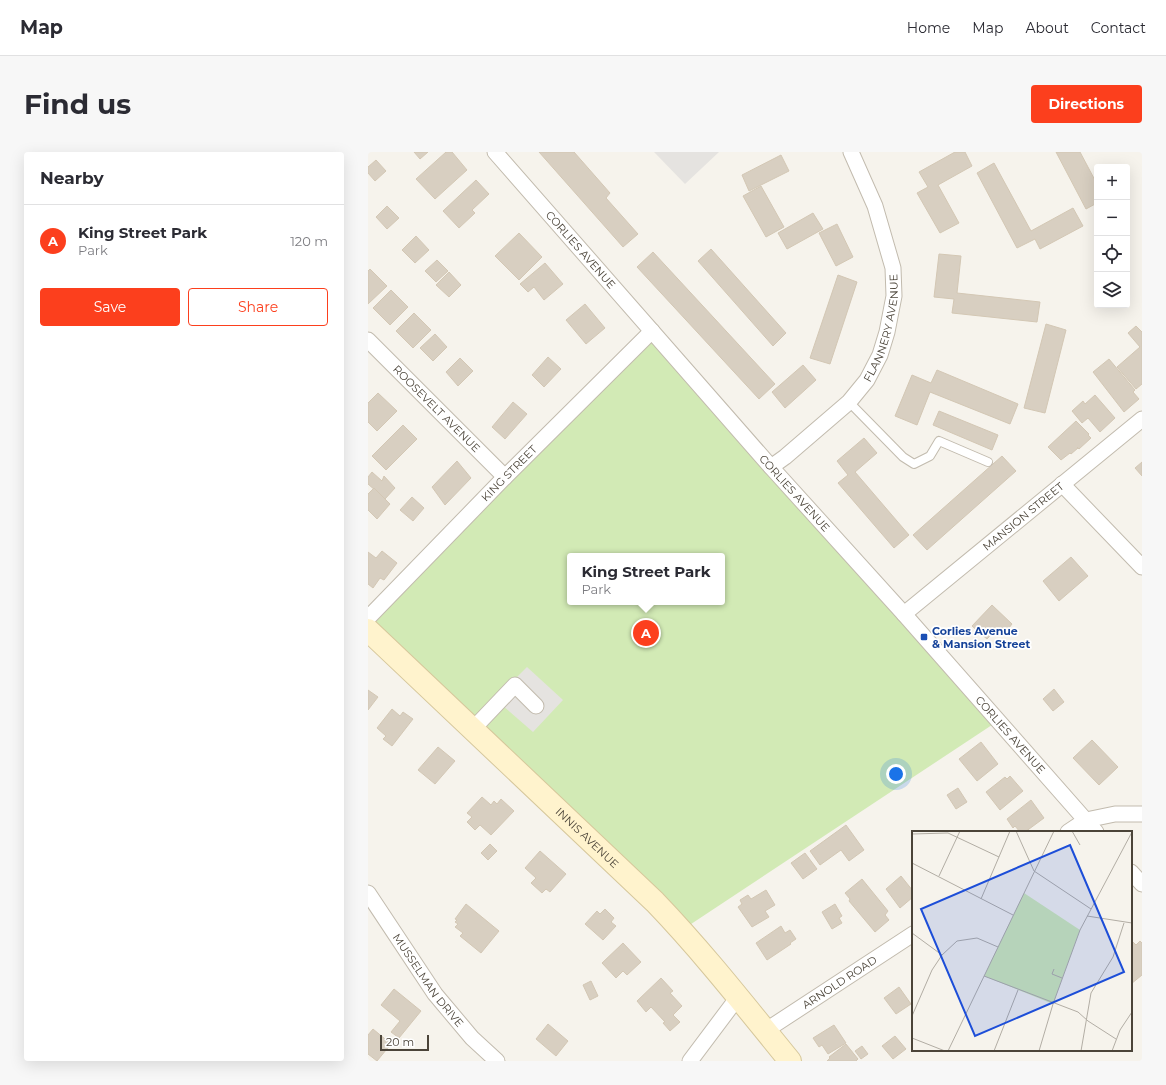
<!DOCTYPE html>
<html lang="en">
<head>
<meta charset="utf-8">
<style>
  body { margin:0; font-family:Montserrat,sans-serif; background:#f7f7f7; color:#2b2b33 }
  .controls { position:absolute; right:12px; top:12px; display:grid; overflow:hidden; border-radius:4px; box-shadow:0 4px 16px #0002 }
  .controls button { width:36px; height:36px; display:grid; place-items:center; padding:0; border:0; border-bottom:1px solid #e1e1e2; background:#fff; color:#2b2b33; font:20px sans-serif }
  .scale { position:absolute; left:12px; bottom:10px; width:49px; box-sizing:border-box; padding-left:4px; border:2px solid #4b4439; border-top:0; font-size:11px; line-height:14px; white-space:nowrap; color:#4b4439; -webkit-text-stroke:3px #fff; paint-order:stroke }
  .you { position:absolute; left:528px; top:622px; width:14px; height:14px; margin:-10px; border:3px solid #fff; border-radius:50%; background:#1a73e8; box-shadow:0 0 0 6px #1a73e833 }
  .badge { display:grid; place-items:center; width:26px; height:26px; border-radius:50%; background:#fc3f1d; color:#fff; font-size:13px; font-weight:700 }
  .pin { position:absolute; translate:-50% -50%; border:2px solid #fff; box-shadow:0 1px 4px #0006 }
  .popup { position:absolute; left:199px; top:401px; width:158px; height:52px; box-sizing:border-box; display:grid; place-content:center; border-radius:4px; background:#fff; filter:drop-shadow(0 1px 3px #0005); font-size:13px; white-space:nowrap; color:#7c7c81 }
  .popup b { font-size:15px; color:#2b2b33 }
  .popup::after { content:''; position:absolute; left:50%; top:100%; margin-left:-8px; border:8px solid transparent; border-top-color:#fff }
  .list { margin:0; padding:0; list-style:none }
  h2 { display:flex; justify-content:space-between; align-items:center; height:52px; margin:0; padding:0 16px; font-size:17px }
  h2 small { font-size:13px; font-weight:400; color:#7c7c81 }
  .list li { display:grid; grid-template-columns:26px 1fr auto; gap:12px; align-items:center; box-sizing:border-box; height:72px; padding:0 16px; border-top:1px solid #e1e1e2 }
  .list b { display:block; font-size:15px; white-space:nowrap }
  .list p { margin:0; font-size:13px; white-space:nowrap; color:#7c7c81 }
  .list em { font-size:13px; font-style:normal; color:#7c7c81 }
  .actions { display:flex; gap:8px; padding:12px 16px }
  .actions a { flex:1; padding:9px 0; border:1px solid #fc3f1d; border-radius:4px; text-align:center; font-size:14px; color:#fc3f1d }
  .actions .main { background:#fc3f1d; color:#fff }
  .icon { flex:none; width:22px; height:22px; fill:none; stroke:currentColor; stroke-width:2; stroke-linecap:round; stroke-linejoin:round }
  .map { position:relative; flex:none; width:774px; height:909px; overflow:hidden; border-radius:4px }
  header { display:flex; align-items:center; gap:24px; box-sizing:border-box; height:56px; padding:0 20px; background:#fff; border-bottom:1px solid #e1e1e2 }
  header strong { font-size:19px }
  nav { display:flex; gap:22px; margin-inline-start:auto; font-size:14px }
  .intro { display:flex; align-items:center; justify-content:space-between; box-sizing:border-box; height:96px; padding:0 24px }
  h1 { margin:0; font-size:28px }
  .button { padding:10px 18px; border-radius:4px; background:#fc3f1d; color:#fff; font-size:14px; font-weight:700 }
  main { display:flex; gap:24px; padding:0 24px }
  aside { flex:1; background:#fff; border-radius:4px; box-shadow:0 4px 16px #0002 }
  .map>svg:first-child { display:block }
</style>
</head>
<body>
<header>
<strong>Map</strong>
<nav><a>Home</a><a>Map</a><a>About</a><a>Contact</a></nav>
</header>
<div class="intro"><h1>Find us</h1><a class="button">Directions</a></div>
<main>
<aside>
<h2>Nearby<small></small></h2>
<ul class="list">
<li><span class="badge">A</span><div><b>King Street Park</b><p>Park</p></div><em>120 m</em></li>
</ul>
<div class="actions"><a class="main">Save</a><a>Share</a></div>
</aside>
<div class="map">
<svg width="774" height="909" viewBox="0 0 774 909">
  <rect width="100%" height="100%" fill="#f6f3ec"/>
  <path fill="#d2eab5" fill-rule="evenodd" d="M284 179 630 569 314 778 0 466ZM202 404H354V450H202Z"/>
  <g fill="#e5e3e0">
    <polygon points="286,0 351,0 317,32"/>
    <polygon points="159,515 195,548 165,580 127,547"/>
  </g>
  <g fill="#d8cfc1" stroke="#d3c7b4">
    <polygon points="46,0 60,0 52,7"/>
    <polygon points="78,0 84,0 99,18 67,47 48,27"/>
    <polygon points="171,0 206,0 242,41 238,46 270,82 255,95"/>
    <polygon points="587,0 597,0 604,14 570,33 591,71 572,81 549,41 560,35 551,20"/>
    <polygon points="688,0 712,0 729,32 729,51 718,57"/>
    <polygon points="413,3 421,19 381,39 374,23"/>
    <polygon points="8,8 18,19 7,29 0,21 0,15"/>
    <polygon points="626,11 663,79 705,56 715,74 672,97 667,87 649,96 609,21"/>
    <polygon points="108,28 121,42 104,58 107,61 91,76 75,59"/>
    <polygon points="393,34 416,75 398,85 375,44"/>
    <polygon points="19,54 31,66 19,77 8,65"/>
    <polygon points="445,61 455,77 419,97 410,81"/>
    <polygon points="469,72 485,105 468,114 451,81"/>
    <polygon points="151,81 174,105 151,128 127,104"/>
    <polygon points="48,84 61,98 47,111 34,98"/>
    <polygon points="343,97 418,181 405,194 330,109"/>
    <polygon points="285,100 407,232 391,247 269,115"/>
    <polygon points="571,102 593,104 589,141 672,150 669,170 584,161 586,147 566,145"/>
    <polygon points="69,108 80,119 68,130 57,119"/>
    <polygon points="177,111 195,132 176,148 166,135 160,140 152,132"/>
    <polygon points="2,117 19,134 0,152 0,119"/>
    <polygon points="81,120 93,133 81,145 68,133"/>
    <polygon points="470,123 489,130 462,212 442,206"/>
    <polygon points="23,138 40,155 22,173 5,156"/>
    <polygon points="217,152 237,176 218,192 198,168"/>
    <polygon points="46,161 63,178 45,196 28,179"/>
    <polygon points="678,172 698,178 677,261 656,256"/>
    <polygon points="768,174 774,180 774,232 768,237 749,215 772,195 760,181"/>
    <polygon points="67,182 79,195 65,209 52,196"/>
    <polygon points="180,205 193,217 176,235 164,223"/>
    <polygon points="92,206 105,219 90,234 78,220"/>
    <polygon points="741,207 767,238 765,240 771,247 756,260 725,220"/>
    <polygon points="435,213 448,228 417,256 404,240"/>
    <polygon points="569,218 650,252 642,272 562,240 549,273 527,264 544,223 563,231"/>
    <polygon points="10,241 29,259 9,279 0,270 0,251"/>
    <polygon points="727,243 747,266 732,280 720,266 714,271 704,259 715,249 717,252"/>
    <polygon points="145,250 159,262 137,287 124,275"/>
    <polygon points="571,259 630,283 624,298 565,273"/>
    <polygon points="708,269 721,282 720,283 723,286 711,297 709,295 710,296 703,302 702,301 693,308 680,295"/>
    <polygon points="35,273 49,287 18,318 4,304"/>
    <polygon points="496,286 509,301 487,320 541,383 526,396 470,331 480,323 469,309"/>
    <polygon points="634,304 648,319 559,398 545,383"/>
    <polygon points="89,309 103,326 77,353 64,335"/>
    <polygon points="774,310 774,324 767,316"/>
    <polygon points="4,320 14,329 16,324 27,336 17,347 0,332 0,325"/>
    <polygon points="6,336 22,352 9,367 0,358 0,342"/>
    <polygon points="44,345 56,356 45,369 32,358"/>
    <polygon points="14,399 29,411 16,428 12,426 5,436 0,432 0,400 8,406"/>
    <polygon points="703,405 720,424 691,449 675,429"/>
    <polygon points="624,453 644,472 637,481 630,475 619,487 604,474"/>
    <polygon points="686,537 696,550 685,559 675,547"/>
    <polygon points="0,538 10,545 0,558"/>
    <polygon points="24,557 32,564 35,560 45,567 24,594 15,587 18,584 9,576"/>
    <polygon points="724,588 750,615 731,633 705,606"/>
    <polygon points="613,590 630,612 609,629 591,607"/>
    <polygon points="70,595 87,609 67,632 50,618"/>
    <polygon points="642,624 655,639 632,658 618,640 637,625 639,627"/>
    <polygon points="590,636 599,650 588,657 579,643"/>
    <polygon points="114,645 123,653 126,649 129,652 133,647 146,659 123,683 112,673 107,678 99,670 104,665 99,661"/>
    <polygon points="663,648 676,666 657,680 652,680 647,674 645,676 639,667"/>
    <polygon points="478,673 496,698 481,709 473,698 452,713 442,699"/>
    <polygon points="122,692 129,699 120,708 113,701"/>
    <polygon points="172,699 198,722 182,740 178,737 174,741 163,731 168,726 157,716"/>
    <polygon points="437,701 449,717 435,727 423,711"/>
    <polygon points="533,724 545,739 545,745 532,756 518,737"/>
    <polygon points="494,727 520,759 517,763 521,768 507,780 481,749 482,747 477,741"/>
    <polygon points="398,738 407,753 397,759 401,765 384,775 370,755 374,752 372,748 380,743 383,747"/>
    <polygon points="98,752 131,779 113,801 92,784 95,781 87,775 90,772 87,770 89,768 87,767"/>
    <polygon points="467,752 474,764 471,766 474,771 464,777 454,760"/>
    <polygon points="237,757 246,766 243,770 248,774 235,788 217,772 229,759 232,762"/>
    <polygon points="413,774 417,781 422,778 428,787 422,791 423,792 399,808 388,791"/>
    <polygon points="763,788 768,793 772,789 774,791 774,823 763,832"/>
    <polygon points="255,791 273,810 259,823 255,819 248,826 234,811"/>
    <polygon points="293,826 305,839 302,841 314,854 305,863 312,870 302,879 295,871 297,870 283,855 278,860 269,849"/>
    <polygon points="223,829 230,844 222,848 215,833"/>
    <polygon points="531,835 543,852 528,862 516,846"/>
    <polygon points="26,837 53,859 31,886 23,880 32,869 13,853"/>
    <polygon points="180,872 200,889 188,904 168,887"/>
    <polygon points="466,873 478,891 460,902 454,893 451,895 445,886"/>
    <polygon points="5,877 23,892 9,909 0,902 0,883"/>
    <polygon points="527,884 538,897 525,907 514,894"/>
    <polygon points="478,892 490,907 488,909 459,909 462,906 461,905"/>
    <polygon points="494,894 500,902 493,907 487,899"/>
  </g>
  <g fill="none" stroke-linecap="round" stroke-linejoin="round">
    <g stroke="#c2bbae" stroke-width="10">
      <polyline id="lane" points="481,250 535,305 546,312 562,304 571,289 620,310"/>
    </g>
    <g stroke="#c2bbae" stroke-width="17">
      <g id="street">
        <path id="s1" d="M127 0 403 315 536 462 728 680"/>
        <path id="s2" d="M0 188 137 325"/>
        <path id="s3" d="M403 315 417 305 481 250 499 228 512 203 519 180 526 144 525 116 507 54 483 0"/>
        <polyline points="694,332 774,415"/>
        <path id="s4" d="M536 462 774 267"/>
        <path id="s5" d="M0 466 137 325 284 179"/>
        <polyline points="105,577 147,533 168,554"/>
        <polyline points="700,680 718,668 747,662 774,662"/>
        <polyline points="763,720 774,732"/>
        <path id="s6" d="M0 741 67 842 104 886 129 909"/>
        <path id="s7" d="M397 879 545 782"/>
        <polyline points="322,909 370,845"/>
      </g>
    </g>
    <g stroke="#d6c79b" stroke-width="24">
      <g id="secondary">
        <path id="s8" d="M0 478 287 750C335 800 378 855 422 909"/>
      </g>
    </g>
    <use href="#lane" stroke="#fff" stroke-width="8"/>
    <use href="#street" stroke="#fff" stroke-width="15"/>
    <use href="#secondary" stroke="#fff3cd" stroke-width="22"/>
  </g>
  <rect fill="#1a4fb4" stroke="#fff" stroke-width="1.5" x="552" y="481" width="8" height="8" rx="2"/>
  <g text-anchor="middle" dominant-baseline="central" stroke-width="3.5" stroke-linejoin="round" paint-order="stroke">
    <g font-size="11" fill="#4b4439" stroke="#fff">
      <text stroke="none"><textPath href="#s1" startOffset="130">CORLIES AVENUE</textPath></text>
      <text stroke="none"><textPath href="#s3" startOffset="185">FLANNERY AVENUE</textPath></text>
      <text stroke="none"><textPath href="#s2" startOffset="97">ROOSEVELT AVENUE</textPath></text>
      <text stroke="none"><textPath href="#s5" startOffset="202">KING STREET</textPath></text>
      <text stroke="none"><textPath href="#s1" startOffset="454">CORLIES AVENUE</textPath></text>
      <text stroke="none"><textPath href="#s4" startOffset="154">MANSION STREET</textPath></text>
      <text stroke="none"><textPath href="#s1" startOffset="778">CORLIES AVENUE</textPath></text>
      <text stroke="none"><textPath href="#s8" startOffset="302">INNIS AVENUE</textPath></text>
      <text stroke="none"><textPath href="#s6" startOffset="106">MUSSELMAN DRIVE</textPath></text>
      <text stroke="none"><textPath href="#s7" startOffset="89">ARNOLD ROAD</textPath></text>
    </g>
    <g font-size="11" font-weight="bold" fill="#164399" stroke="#fff" text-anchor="start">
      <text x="564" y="479">Corlies Avenue<tspan x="564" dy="13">&amp; Mansion Street</tspan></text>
    </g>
  </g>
  <g transform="translate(544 679)">
    <rect width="220" height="220" fill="#f6f3ec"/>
    <path d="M112 62 168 99 141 173 72 145Z" fill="#d2eab5"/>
    <path fill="none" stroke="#b2ada4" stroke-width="1" d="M104 0 122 40 179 78M160 0 168 14M0 3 36 2 87 26M0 32 101 84M27 45 48 0M69 68 98 0M175 85 220 92M0 102 30 124M142 138 140 143 150 147M72 145 166 181 176 190 204 208M0 185 20 139 30 124 45 110 65 107 86 116M0 207 33 220M36 220 142 0M82 220 106 159M127 220 141 173 168 99 220 1M169 220 179 162 201 126 212 92M200 220 208 199 220 181"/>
    <path fill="#1d4ed8" fill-opacity="0.15" stroke="#1d4ed8" stroke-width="2" d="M158 14 212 141 63 205 9 78Z"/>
    <rect width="220" height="220" fill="none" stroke="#4b4439" stroke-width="2"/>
  </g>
</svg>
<div class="controls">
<button>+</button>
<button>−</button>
<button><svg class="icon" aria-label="locate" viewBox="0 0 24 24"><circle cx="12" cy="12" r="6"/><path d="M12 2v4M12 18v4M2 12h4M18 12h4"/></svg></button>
<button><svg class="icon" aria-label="layers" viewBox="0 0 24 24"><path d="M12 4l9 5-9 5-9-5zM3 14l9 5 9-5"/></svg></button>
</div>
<div class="scale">20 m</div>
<div class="you"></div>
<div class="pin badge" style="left:278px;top:481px">A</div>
<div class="popup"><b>King Street Park</b>Park</div>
</div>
</main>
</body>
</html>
